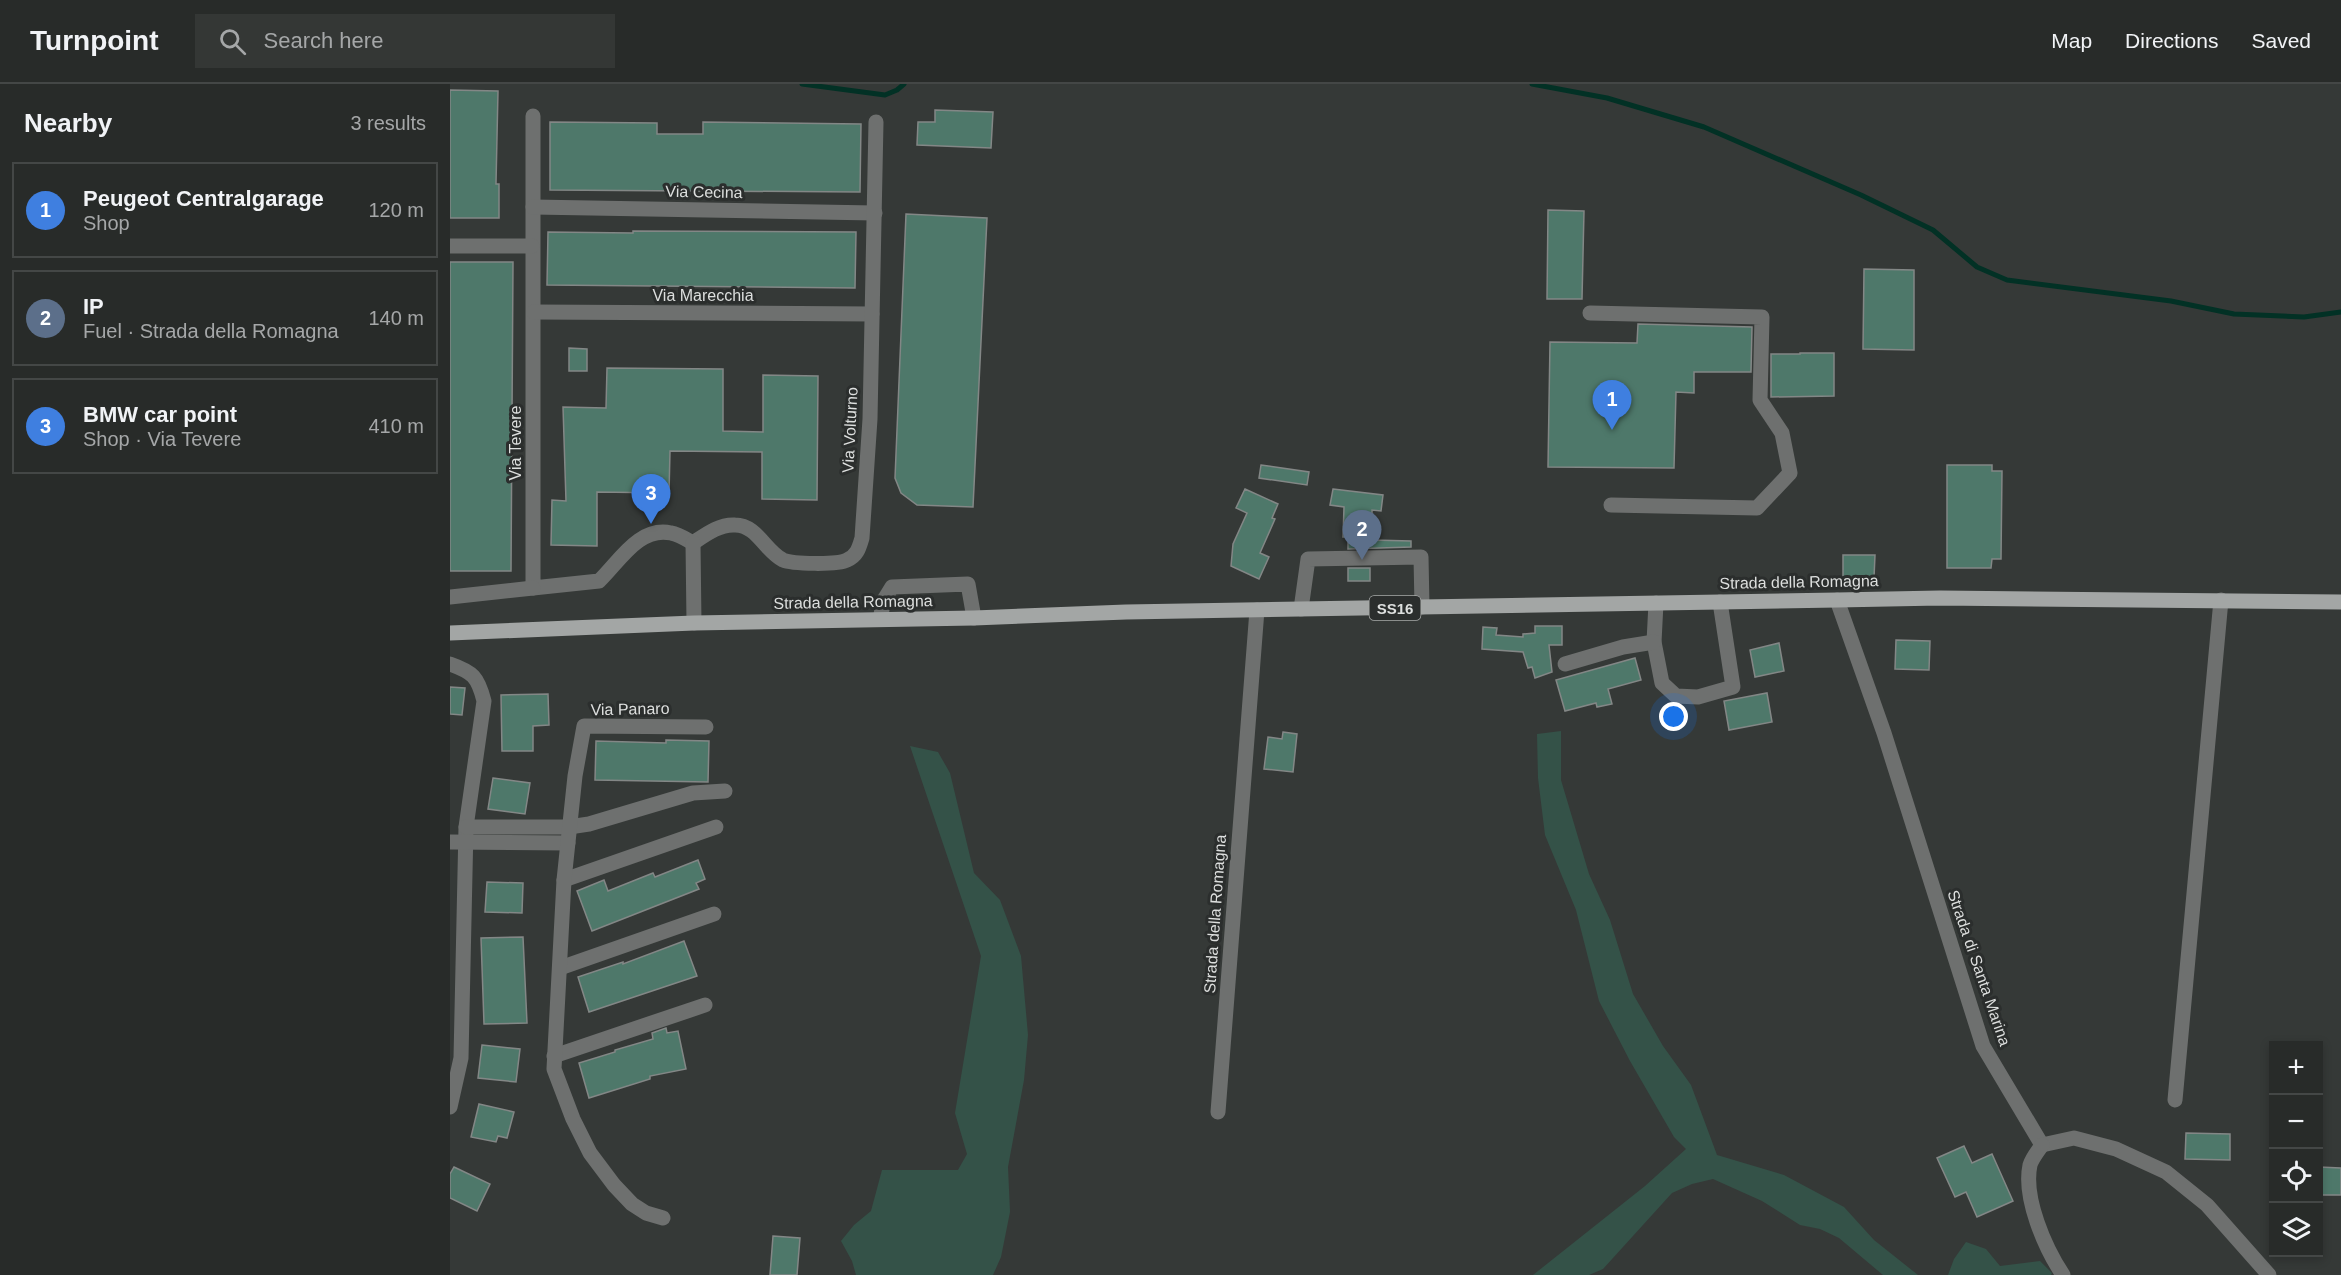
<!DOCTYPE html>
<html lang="en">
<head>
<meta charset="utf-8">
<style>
  body { margin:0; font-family:Helvetica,sans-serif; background:#343735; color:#f1f3f6 }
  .controls { position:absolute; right:18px; bottom:18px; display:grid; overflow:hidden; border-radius:0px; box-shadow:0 3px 9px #0003 }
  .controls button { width:54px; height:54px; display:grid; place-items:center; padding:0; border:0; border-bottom:2px solid #444746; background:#282b29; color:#f1f3f6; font:30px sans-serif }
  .you { position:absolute; left:1224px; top:633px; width:21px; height:21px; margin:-15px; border:4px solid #fff; border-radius:50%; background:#1a73e8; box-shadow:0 0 0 9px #1a73e833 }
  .badge { display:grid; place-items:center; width:39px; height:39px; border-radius:50%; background:#fc8fc2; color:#fff; font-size:20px; font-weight:700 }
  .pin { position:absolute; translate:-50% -50px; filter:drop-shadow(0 2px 3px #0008) }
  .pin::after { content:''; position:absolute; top:32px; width:21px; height:18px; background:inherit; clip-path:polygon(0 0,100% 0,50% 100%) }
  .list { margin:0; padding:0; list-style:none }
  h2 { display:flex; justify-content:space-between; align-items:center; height:78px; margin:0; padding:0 24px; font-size:26px }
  h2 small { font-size:20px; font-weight:400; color:#a5a7a8 }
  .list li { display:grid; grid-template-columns:39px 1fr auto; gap:18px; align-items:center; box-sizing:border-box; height:96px; margin:0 12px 12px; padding:0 12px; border:2px solid #444746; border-radius:0px }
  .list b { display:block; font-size:22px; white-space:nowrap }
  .list p { margin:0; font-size:20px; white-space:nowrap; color:#a5a7a8 }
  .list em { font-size:20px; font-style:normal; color:#a5a7a8 }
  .icon { flex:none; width:33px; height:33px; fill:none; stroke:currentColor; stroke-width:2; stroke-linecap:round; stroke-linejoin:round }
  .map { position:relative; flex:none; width:1891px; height:1191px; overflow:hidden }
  header { display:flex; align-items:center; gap:36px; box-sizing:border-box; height:84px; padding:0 30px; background:#282b29; border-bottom:2px solid #444746 }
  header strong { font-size:28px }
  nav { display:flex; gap:33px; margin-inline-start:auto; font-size:21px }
  .search { width:420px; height:54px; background:#343735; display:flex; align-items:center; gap:15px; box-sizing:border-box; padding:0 21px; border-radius:0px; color:#a5a7a8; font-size:22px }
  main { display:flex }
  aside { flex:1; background:#282b29 }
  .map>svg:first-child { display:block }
</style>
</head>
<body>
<header>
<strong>Turnpoint</strong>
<div class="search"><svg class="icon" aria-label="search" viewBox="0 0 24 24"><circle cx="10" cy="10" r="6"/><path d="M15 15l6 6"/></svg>Search here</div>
<nav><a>Map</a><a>Directions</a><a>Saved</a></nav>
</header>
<main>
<aside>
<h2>Nearby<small>3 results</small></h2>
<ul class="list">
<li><span class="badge" style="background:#3f7fe0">1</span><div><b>Peugeot Centralgarage</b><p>Shop</p></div><em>120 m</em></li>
<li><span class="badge" style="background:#5c6f8a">2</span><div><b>IP</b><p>Fuel · Strada della Romagna</p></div><em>140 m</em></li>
<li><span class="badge" style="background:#3f7fe0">3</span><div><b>BMW car point</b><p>Shop · Via Tevere</p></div><em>410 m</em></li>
</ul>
</aside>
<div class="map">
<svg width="1891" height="1191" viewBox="0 0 1891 1191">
  <rect width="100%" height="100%" fill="#353937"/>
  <g fill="#345248">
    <polygon points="1111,647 1111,696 1139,790 1160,836 1183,910 1213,962 1241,1001 1267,1071 1334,1091 1394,1123 1424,1156 1468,1191 1433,1191 1389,1154 1370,1145 1350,1141 1312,1117 1263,1095 1242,1100 1222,1109 1153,1185 1139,1191 1083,1191 1195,1102 1236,1065 1224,1053 1180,977 1149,917 1126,826 1095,751 1088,694 1087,650"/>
    <polygon points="460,662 488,668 500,689 524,789 550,816 571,872 578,951 574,996 558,1083 560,1128 551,1173 543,1191 406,1191 402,1177 391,1157 404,1141 421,1127 432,1086 508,1086 517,1070 505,1029 531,872"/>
    <polygon points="1516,1158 1536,1165 1550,1182 1590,1177 1602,1189 1601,1191 1498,1191 1504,1175"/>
  </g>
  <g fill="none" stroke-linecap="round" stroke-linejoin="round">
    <g stroke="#023125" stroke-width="5">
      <polyline points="352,0 435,11 447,6 454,0"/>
      <polyline points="1082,0 1157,14 1254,43 1411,111 1483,146 1527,183 1557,196 1721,217 1784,230 1854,233 1891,228"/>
    </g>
  </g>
  <g fill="#4e786a" stroke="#838786" stroke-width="1.5">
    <polygon points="0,6 48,7 46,100 49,100 49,134 0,134"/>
    <polygon points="485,26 543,28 541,64 467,61 468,38 485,38"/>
    <polygon points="100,38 207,39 207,50 253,50 253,38 411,40 410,108 100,106"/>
    <polygon points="1098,126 1134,127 1132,215 1097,215"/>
    <polygon points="456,130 537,134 523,423 467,421 451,409 445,394"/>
    <polygon points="183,147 406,148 405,204 97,201 98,148 183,149"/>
    <polygon points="0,178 63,178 61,487 0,487"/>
    <polygon points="1414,185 1464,186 1464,266 1413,265"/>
    <polygon points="1188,240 1302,243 1301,288 1244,288 1244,309 1226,308 1224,384 1098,383 1100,258 1187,259"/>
    <polygon points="119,264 137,265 137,287 119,287"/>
    <polygon points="1350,269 1384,269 1384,312 1321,313 1321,270 1350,270"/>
    <polygon points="157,284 273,285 273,347 313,348 313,291 368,292 367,416 312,415 312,368 220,367 219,409 147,408 147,462 101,461 102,416 116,417 113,323 156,324"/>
    <polygon points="811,381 859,388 857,401 809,394"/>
    <polygon points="1497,381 1542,381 1542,387 1552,387 1551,475 1542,475 1541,484 1497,484"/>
    <polygon points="795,405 828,420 822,434 825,435 810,469 819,473 809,495 781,482 783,460 797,429 786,424"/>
    <polygon points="883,405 933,411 931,427 922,426 922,456 961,457 961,463 898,465 898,453 893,453 894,423 880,421"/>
    <polygon points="1393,471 1425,471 1424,494 1393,493"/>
    <rect x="898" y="484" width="22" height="13"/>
    <polygon points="1085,542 1112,542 1112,561 1099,561 1102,588 1085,594 1082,583 1078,584 1073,568 1032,565 1033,543 1047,544 1046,551 1073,553 1073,550 1085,549"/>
    <polygon points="1446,556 1480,557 1479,586 1445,585"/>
    <polygon points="1329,559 1334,587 1305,593 1300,566"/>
    <polygon points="1185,574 1191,596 1158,605 1162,620 1147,623 1146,619 1115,627 1106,596"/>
    <polygon points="0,603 15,604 12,631 0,630"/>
    <polygon points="1317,609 1322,638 1279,646 1274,617"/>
    <polygon points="98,610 99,641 83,642 83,667 52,667 51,611"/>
    <polygon points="833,648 847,650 843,688 814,685 818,653 832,655"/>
    <polygon points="216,656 259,657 258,698 145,696 146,657 216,659"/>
    <polygon points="43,694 80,699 75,730 38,725"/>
    <polygon points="248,776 255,795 246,799 249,805 142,847 127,807 154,796 158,807 203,789 205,793"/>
    <polygon points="37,798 73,799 72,829 35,828"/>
    <polygon points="73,853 77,939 34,940 31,854"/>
    <polygon points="234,857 247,892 139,928 128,893 173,878 173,880"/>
    <polygon points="216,944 217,949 228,947 236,985 200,992 200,995 139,1014 129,979 165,968 165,966 203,955 202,949"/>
    <polygon points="32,961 70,965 66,998 28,994"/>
    <polygon points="29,1020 64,1028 57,1054 48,1052 46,1058 21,1053"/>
    <polygon points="1736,1049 1780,1050 1780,1076 1735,1075"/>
    <polygon points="1514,1062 1522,1079 1542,1070 1563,1117 1527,1133 1516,1108 1505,1113 1487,1074"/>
    <polygon points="4,1083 40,1100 27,1127 0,1114 0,1090"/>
    <polygon points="1869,1083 1891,1084 1891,1111 1869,1111"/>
    <polygon points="323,1152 350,1154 347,1191 320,1191"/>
  </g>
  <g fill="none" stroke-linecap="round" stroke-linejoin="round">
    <g stroke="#6e706f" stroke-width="15">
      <path d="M83 32V504L149 497C169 478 189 442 221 449 228 450 236 455 243 459"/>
      <polyline points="83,123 425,129"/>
      <polyline points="0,162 82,162"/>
      <polyline points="84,228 422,230"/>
      <polyline points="1140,229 1312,233 1310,316 1332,349 1340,389 1307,424 1161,421"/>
      <path d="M243 459C255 451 269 440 285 441 307 441 315 467 333 476 342 480 388 481 397 476 407 472 409 464 412 454L420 335 426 38"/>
      <polyline points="243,459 244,539"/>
      <polyline points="0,513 83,504"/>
      <polyline points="1387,516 1434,649 1533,962 1592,1061"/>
      <polyline points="1206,519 1204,558 1212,599 1226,612 1248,613 1283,603 1270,518"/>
      <polyline points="851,525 858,475 971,473 972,523"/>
      <polyline points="430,535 434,516 442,503 518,500 524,534"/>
      <path d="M0 580C23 588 28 593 34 617L16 743 11 974 0 1023"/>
      <polyline points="1115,580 1173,563 1204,558"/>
      <polyline points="16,743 119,743 139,740 243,709 275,707"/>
      <polyline points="0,758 118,759"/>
      <polyline points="114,796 266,743"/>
      <polyline points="110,884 264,830"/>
      <polyline points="104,972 255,921"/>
      <polyline points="1725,1016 1771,516"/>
      <polyline points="768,1028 807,526"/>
      <polyline points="1592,1061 1624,1054 1666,1065 1716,1088 1757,1121 1819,1191"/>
      <path d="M1592 1061C1588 1067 1582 1074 1580 1081 1573 1114 1595 1164 1613 1191"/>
      <polyline points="213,1134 196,1129 182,1120 164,1101 140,1069 123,1035 104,985 114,796 125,692 134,642 256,643"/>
    </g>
    <polyline stroke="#a3a6a5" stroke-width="15" points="0,549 244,539 524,534 676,528 1387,516 1490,514 1891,518"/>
  </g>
  <g text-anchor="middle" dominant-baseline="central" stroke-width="6" stroke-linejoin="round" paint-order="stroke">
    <rect fill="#2b2e2d" stroke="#a8aaa9" stroke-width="1.5" x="919.5" y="512" width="51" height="24" rx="4.5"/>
    <g font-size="15" font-weight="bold" fill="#dddfde">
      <text x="945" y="524">SS16</text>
    </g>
    <g font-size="16" fill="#dddfde" stroke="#2b2e2d">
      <text transform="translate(254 108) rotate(1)">Via Cecina</text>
      <text x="253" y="211">Via Marecchia</text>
      <text transform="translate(400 346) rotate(-87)">Via Volturno</text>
      <text transform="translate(65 359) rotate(-90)">Via Tevere</text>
      <text transform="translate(1349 498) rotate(-1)">Strada della Romagna</text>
      <text transform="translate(403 518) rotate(-1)">Strada della Romagna</text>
      <text transform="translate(180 625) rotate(-1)">Via Panaro</text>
      <text transform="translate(765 830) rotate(-86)">Strada della Romagna</text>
      <text transform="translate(1529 884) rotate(71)">Strada di Santa Marina</text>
    </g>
  </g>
</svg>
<div class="controls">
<button>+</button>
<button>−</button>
<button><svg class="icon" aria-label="locate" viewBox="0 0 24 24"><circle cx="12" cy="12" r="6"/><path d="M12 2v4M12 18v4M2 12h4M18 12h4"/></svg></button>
<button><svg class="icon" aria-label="layers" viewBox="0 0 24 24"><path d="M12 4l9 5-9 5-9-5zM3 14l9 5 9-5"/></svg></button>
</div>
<div class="you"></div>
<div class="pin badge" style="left:1162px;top:346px;background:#3f7fe0">1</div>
<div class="pin badge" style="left:912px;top:476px;background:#5c6f8a">2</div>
<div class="pin badge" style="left:201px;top:440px;background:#3f7fe0">3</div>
</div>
</main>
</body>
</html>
